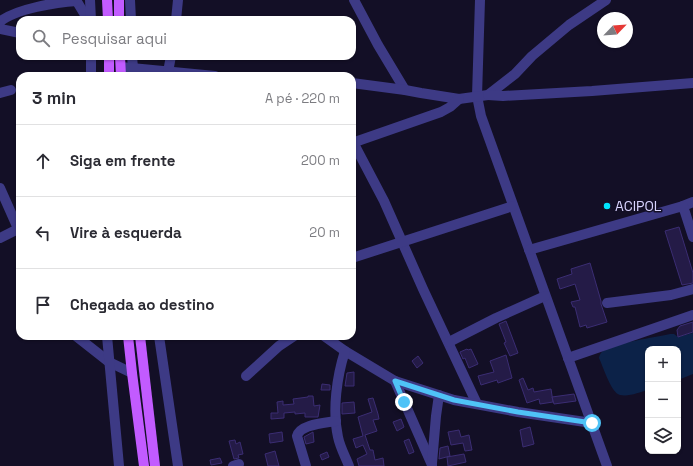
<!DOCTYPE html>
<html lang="pt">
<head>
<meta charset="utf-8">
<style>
  body { margin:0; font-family:"Space Grotesk",sans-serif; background:#f7f7f7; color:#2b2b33 }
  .controls { position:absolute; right:12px; bottom:12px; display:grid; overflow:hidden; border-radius:8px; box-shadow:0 1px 3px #0004 }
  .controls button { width:36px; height:36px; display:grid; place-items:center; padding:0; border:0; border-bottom:1px solid #e1e1e2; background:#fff; color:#2b2b33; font:20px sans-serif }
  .compass { position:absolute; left:597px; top:12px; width:36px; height:36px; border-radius:50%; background:#fff; box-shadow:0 1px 3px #0004; rotate:65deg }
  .stop { position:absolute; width:12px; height:12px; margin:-9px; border:3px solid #4fc3f7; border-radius:50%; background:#fff }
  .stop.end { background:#4fc3f7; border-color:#fff; box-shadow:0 1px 4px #0008 }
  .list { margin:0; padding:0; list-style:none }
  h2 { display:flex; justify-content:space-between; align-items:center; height:52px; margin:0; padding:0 16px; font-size:17px }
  h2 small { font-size:13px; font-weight:400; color:#7c7c81 }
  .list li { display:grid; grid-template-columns:26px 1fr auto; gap:12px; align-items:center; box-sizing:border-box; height:72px; padding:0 16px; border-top:1px solid #e1e1e2 }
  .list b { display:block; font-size:15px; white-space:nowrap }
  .list em { font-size:13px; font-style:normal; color:#7c7c81 }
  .icon { flex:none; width:22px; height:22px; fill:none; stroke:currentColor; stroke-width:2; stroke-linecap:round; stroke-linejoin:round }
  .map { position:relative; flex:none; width:693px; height:466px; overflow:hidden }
  .search { position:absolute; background:#fff; box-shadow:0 1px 3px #0004; left:16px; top:16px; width:340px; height:44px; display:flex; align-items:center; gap:10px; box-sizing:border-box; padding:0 14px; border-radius:12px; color:#7c7c81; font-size:15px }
  .panel { position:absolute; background:#fff; box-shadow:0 1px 3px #0004; left:16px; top:72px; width:340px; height:268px; border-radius:12px }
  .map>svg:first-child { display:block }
</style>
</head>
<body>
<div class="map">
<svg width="693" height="466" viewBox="0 0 693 466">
  <rect width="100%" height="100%" fill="#130f26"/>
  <path fill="#0c2248" d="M693 333V374L678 380V349H648V390C640 392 629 397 620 395 611 393 603 366 599 358 600 354 601 352 605 350 619 342 653 338 670 334H674L678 337Z"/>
  <g fill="#241b47" stroke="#3b2d73">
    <polygon points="679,227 693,273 693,283 682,285 665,231"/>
    <polygon points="590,263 601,301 601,304 607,322 587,328 586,325 580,327 575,307 573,307 571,302 580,300 575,284 560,289 557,279 572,274 571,269"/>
    <polygon points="506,321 518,353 510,356 504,343 506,342 499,324"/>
    <polygon points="693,322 693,332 678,337 677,330 680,326"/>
    <polygon points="467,349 468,350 471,349 478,364 469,368 465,358 463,359 460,352"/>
    <polygon points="506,355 512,378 498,383 497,380 481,385 478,376 494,372 490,361"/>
    <polygon points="418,356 423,363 417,368 412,361"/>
    <polygon points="354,372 354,386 345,386 347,373"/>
    <polygon points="523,378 528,390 533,388 534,392 551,389 553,402 540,404 539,399 527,403 519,380"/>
    <polygon points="322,384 330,385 330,390 321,390"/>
    <polygon points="574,394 576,401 554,404 552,397"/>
    <polygon points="308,396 313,396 314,406 320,405 318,417 305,417 305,413 295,414 295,412 284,413 284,418 271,419 271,413 278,413 277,402 283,401 283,405 294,404 293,399 308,397"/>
    <polygon points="373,398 378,414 379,419 373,420 377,431 365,435 370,450 373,450 375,460 383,458 384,466 359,466 357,459 367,454 363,445 356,448 353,439 363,436 358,417 372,412 368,399"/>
    <polygon points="354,402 355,413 342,414 342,403"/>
    <polygon points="401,419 404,427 397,431 393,422"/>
    <polygon points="530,427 534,444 523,447 520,430"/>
    <polygon points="459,430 461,437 469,435 472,450 465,451 463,443 451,445 448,432"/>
    <polygon points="282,432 283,441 270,443 269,434"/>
    <polygon points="313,432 314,442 306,444 304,437"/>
    <polygon points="409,439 414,452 409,454 404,441"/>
    <polygon points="235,440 236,444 240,442 243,454 238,455 239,458 234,459 229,441"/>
    <polygon points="448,446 450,456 439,459 440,448"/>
    <polygon points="275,451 279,466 268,466 265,454"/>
    <polygon points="327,452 329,457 322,460 320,455"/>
    <polygon points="464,454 466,462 448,466 447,457"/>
    <polygon points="220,458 222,463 211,465 210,460"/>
  </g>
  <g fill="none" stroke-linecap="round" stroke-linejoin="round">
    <g stroke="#3d3a85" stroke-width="10">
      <polyline points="76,0 88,20"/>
      <polyline points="90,0 91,20"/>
      <polyline points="130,0 131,20"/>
      <polyline points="354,0 378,45 405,90"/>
      <polyline points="480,0 477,96 481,116 607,466"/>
      <polyline points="176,20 178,0"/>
      <path d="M0 22C14 9 58 2 77 1"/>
      <polyline points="0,29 20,33"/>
      <polyline points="132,56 133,68"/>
      <polyline points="121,67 215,76"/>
      <polyline points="168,72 171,56"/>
      <polyline points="91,76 91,56"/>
      <polyline points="352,83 405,90 421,93 459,99 488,95 515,74 532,56 569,25 606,0"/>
      <polyline points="0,93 11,90"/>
      <polyline points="488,95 503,96 592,91 693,83"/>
      <polyline points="353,142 384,201 423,289 477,404"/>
      <polyline points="352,143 441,112 450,107 459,99"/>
      <polyline points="0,188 20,233"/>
      <polyline points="683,206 693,202"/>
      <polyline points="0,238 18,229"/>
      <polyline points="529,250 683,206 693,237"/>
      <polyline points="352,258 513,206"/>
      <polyline points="607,303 671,295 693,289"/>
      <polyline points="76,336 109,362 132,373"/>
      <polyline points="107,336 119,466"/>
      <polyline points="159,336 178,466"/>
      <polyline points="324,336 345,351 395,381 454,400 518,412 592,423"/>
      <polyline points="449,342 496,318 545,296"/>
      <path d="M345 351C337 376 332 410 338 437 340 447 345 456 349 466"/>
      <polyline points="568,358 693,315"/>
      <polyline points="246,376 279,346 294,336"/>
      <polyline points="395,381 432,465"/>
      <polyline points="432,463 436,416 439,395"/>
      <polyline points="233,466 239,464"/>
      <path d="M306 466 297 436C300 424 325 423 336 421"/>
    </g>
    <g stroke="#c25bff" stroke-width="10">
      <polyline points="107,0 108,20"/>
      <polyline points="119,0 119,20"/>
      <polyline points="109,56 109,76"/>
      <polyline points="120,56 121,76"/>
      <polyline points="128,336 132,373 144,466"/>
      <polyline points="140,336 155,466"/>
    </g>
  </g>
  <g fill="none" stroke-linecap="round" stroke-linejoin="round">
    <polyline stroke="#4fc3f7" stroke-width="5" points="404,402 395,381 454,400 518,412 592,423"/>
  </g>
  <circle fill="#00e5ff" stroke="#130f26" stroke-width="1.5" cx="607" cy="206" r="4"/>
  <g text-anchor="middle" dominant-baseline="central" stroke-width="3" stroke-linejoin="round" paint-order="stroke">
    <g font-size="14" fill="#d9d4ff" stroke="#130f26" text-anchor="start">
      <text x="615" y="206">ACIPOL</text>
    </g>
  </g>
</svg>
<div class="controls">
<button>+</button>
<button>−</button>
<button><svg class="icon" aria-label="layers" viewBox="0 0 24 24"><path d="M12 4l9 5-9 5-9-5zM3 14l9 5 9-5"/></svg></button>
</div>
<svg class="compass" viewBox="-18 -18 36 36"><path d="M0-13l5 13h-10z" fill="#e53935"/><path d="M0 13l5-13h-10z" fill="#7c7c81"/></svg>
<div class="stop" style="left:592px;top:423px"></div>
<div class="stop end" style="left:404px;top:402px"></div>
<div class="search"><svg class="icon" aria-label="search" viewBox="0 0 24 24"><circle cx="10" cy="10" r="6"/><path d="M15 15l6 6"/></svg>Pesquisar aqui</div>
<section class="panel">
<h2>3 min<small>A pé · 220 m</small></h2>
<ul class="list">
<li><svg class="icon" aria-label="ahead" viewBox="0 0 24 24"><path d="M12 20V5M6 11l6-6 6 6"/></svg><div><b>Siga em frente</b></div><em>200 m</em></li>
<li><svg class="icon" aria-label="left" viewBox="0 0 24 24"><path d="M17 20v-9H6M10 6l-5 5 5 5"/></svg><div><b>Vire à esquerda</b></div><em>20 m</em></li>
<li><svg class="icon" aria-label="arrive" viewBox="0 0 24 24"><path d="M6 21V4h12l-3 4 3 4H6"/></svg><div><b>Chegada ao destino</b></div></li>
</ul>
</section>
</div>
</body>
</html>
